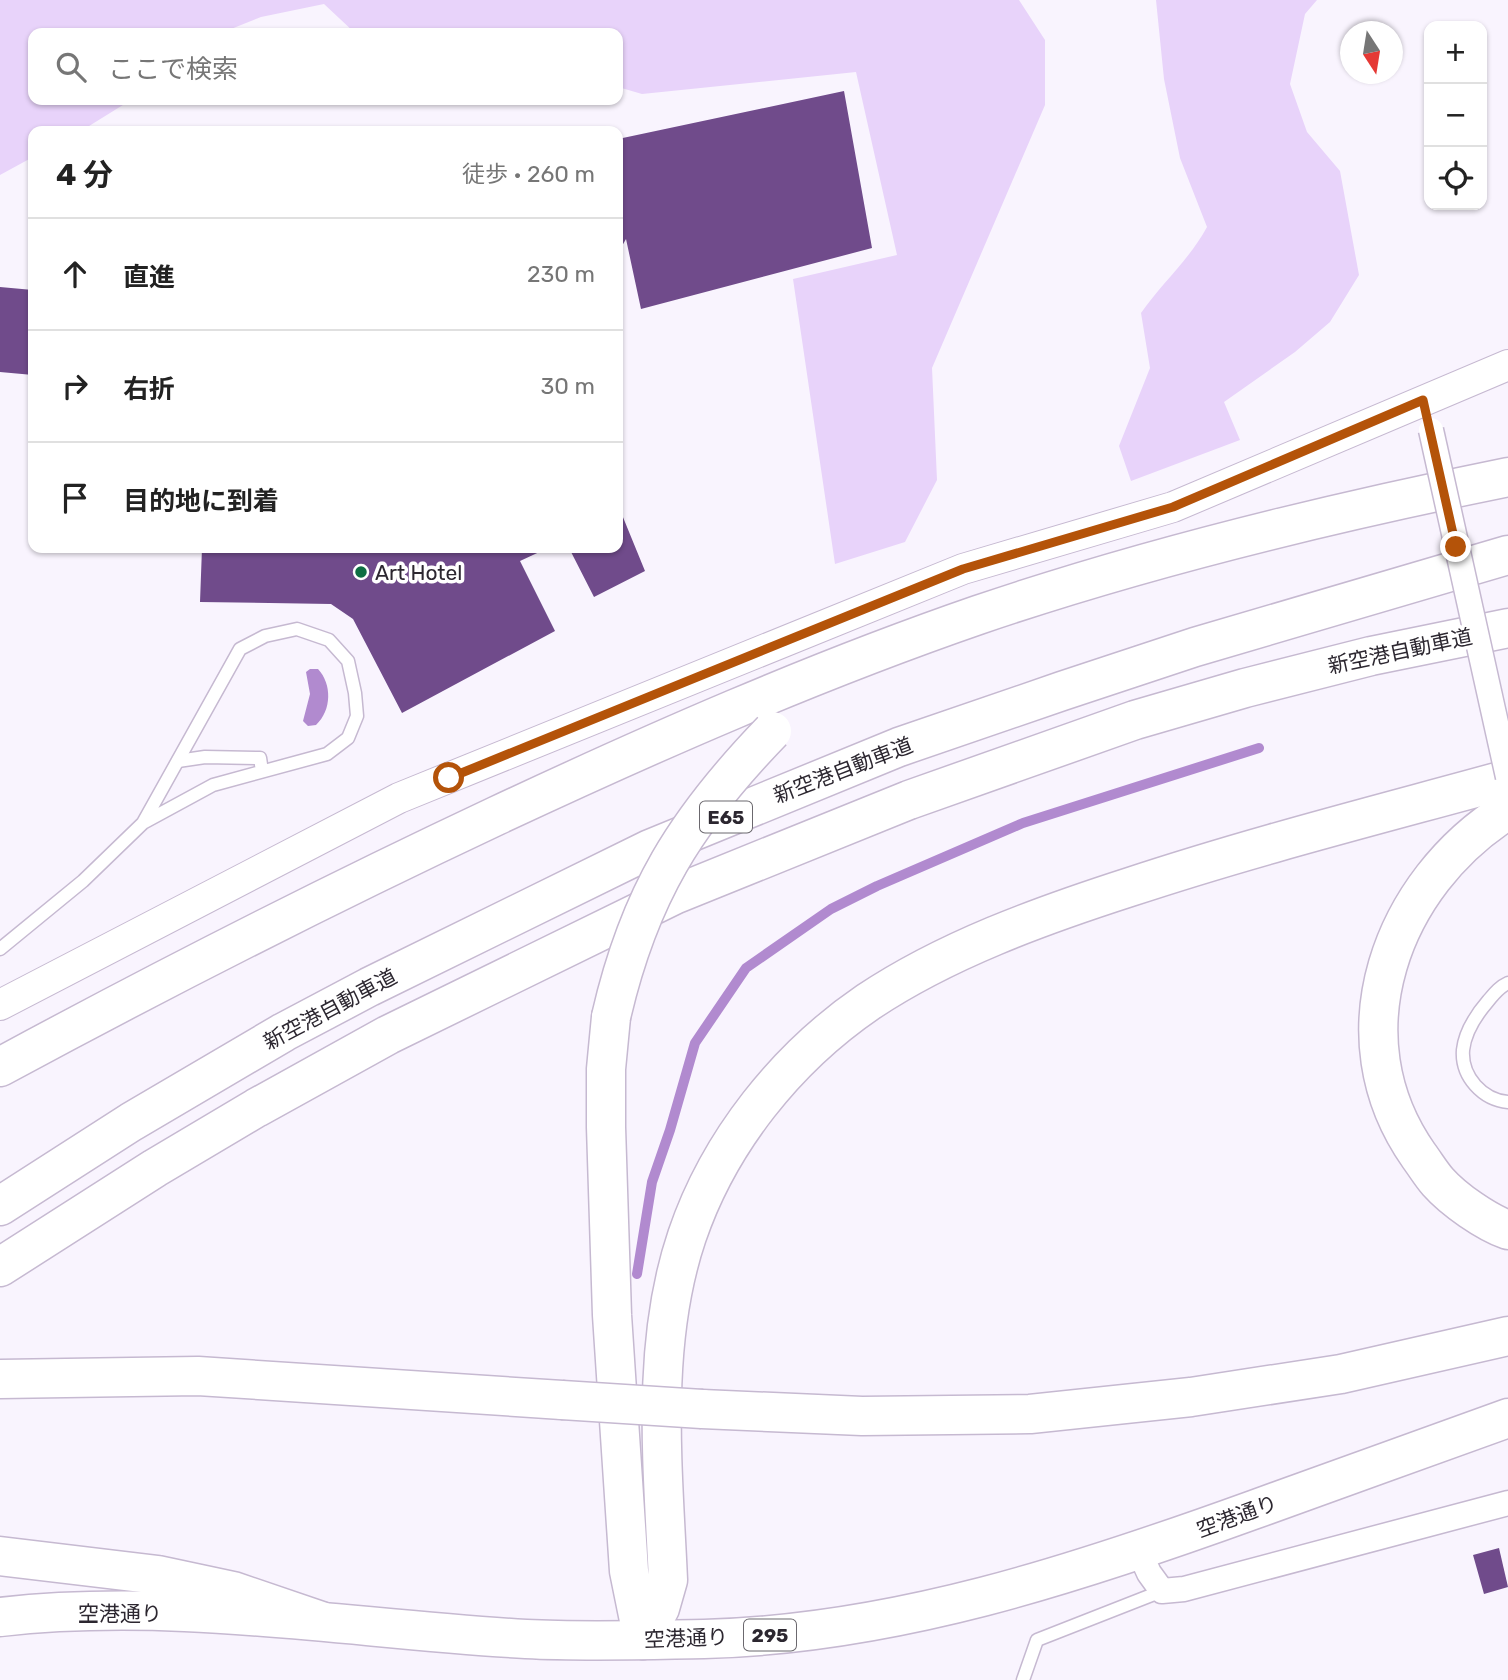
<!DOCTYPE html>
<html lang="ja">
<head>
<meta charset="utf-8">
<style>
  body { margin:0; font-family:Rubik,"Noto Sans JP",sans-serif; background:#f6f6f6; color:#222 }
  .controls { position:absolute; right:21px; top:21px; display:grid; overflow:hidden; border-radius:14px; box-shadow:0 2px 5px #0004 }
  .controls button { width:63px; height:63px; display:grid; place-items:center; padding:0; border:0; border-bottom:2px solid #e0e0e0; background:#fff; color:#222; font:35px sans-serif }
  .compass { position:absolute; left:1340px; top:21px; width:63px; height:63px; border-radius:50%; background:#fff; box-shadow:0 2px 5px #0004; rotate:168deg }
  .stop { position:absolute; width:21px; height:21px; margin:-16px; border:5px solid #b45309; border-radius:50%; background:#fff }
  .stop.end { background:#b45309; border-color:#fff; box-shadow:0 2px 7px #0008 }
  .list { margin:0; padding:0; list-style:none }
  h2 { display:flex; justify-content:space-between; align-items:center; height:91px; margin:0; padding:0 28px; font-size:30px }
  h2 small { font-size:23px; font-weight:400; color:#767676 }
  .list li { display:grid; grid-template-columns:46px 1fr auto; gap:21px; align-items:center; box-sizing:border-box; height:112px; padding:0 28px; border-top:2px solid #e0e0e0 }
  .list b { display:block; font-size:26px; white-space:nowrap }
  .list em { font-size:23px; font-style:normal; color:#767676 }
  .icon { flex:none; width:38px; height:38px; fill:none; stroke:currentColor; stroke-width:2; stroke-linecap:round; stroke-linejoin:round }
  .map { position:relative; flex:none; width:1508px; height:1680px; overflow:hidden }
  .search { position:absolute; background:#fff; box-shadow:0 2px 5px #0004; left:28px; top:28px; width:595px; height:77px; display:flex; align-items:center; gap:18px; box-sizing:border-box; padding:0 24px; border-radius:14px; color:#767676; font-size:26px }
  .panel { position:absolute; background:#fff; box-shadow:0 2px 5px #0004; left:28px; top:126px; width:595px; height:427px; border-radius:14px }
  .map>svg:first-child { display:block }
</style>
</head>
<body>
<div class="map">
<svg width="1508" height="1680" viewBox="0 0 1508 1680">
  <rect width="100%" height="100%" fill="#f9f4fe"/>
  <g fill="#e8d3fa">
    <polygon points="0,0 1019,0 1045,40 1045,105 932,368 937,480 905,542 835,564 793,279 897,255 856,72 642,94 618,87 618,33 355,33 324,4 261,17 221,33 33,33 33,100 131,100 81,131 33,131 33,157 0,175"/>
    <path d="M1156 0H1317L1305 14 1290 84 1307 132 1340 171 1359 275 1330 322 1295 352 1224 402 1240 440 1131 481 1119 446 1150 368 1141 313C1162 283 1189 260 1207 227L1180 158 1164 79Z"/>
  </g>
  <path fill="#b18acf" d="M310 669H318C332 684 332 710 316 725L308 726 303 721 310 694 306 672Z"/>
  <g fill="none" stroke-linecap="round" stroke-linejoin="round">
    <polyline stroke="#b18acf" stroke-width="10" points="637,1274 652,1182 670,1130 695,1043 746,968 831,909 877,886 1023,823 1259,748"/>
  </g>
  <g fill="#704b8b">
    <polygon points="844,91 872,248 641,309 626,239 618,253 618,139"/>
    <polygon points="0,287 33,290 33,375 0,372"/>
    <polygon points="618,505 645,571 594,597 569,548 618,548"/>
    <polygon points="202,548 548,548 520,561 555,631 402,713 353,619 331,604 200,602"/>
    <polygon points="1499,1548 1508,1587 1484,1594 1473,1555"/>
  </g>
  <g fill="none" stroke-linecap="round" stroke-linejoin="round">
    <g stroke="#c6b9d1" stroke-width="15">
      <g id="service">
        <polyline points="178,761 205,757 260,758 262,771"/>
        <polyline points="0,949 83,881 143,823 213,785 327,754 348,738 357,716 355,693 348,661 329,640 297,629 265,636 240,649 143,823"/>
        <path d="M1508 983C1499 987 1494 994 1488 1001 1476 1015 1465 1031 1463 1050 1461 1077 1483 1100 1508 1102"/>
        <polyline points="1023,1680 1037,1640 1162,1591"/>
      </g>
    </g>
    <g stroke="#c6b9d1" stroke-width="27">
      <polyline id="minor" points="1139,1551 1149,1573 1162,1591 1184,1589 1508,1503"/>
    </g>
    <g stroke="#c6b9d1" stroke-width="32">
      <polyline id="tertiary" points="0,1005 399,798 963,569 1173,507 1508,365"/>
    </g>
    <g stroke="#c6b9d1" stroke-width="41">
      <g id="trunk">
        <polyline points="0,1379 198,1376 562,1400"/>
        <polyline points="702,1409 862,1416 1030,1414 1191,1397 1341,1374 1508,1336"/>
        <path d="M0 1617C175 1597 351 1629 526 1639 585 1642 645 1640 704 1639 894 1634 1076 1574 1253 1510 1338 1479 1423 1449 1508 1418"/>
      </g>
    </g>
    <g stroke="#c6b9d1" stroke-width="41">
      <g id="motorway">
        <path d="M1508 810C1391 883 1334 1036 1419 1156 1425 1164 1431 1174 1438 1182 1454 1200 1486 1222 1508 1230"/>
        <polyline points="611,1017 606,1069 606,1127 612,1315 629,1571 643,1640"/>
        <path d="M0 1067C163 979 328 895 496 816 654 742 813 672 978 615 1151 556 1330 513 1508 477"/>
        <polyline points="0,1206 131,1122 284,1032 369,987 650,849 899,747 1062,691 1195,647 1508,555"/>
        <polyline points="0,1267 155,1168 256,1108 388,1035 674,895 909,800 1135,720 1245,688 1371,656 1508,628"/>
        <polyline points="0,1556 158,1575 233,1591 321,1621"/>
        <path d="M643 1640 660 1608 668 1580C663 1467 650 1345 687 1236 719 1142 786 1058 868 1002 946 950 1040 916 1130 887 1254 846 1381 814 1508 779"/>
      </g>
    </g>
    <use href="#service" stroke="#fff" stroke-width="12"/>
    <use href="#minor" stroke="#fff" stroke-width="24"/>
    <use href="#tertiary" stroke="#fff" stroke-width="30"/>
    <use href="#trunk" stroke="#fff" stroke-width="38"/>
    <use href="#motorway" stroke="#fff" stroke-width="38"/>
    <g stroke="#c6b9d1" stroke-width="27" stroke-linecap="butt">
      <polyline id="minor-bridge" points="1431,430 1508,777"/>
    </g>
    <g stroke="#c6b9d1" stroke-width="41" stroke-linecap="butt">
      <polyline id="trunk-bridge" points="562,1400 702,1409"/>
    </g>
    <g stroke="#c6b9d1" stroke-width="41" stroke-linecap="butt">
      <path id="motorway-bridge" d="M611 1017C639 895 685 821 772 731"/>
    </g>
    <use href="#minor-bridge" stroke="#fff" stroke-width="24"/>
    <use href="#trunk-bridge" stroke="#fff" stroke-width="38"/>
    <use href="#motorway-bridge" stroke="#fff" stroke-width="38"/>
  </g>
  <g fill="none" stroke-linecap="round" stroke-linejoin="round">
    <polyline stroke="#b45309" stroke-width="9" points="449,778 963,569 1173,507 1423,400 1456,547"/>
  </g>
  <circle fill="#0f6e43" stroke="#fff" stroke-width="2.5" cx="361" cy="572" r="7"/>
  <g text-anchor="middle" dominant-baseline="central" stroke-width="7" stroke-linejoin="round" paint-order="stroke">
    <g fill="#fff" stroke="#6b686e" stroke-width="2">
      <rect x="700" y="801.5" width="52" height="31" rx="5"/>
      <rect x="744" y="1619.5" width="52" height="31" rx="5"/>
    </g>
    <g font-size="19" font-weight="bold" fill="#2c2730">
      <text x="726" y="817">E65</text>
      <text x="770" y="1635">295</text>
    </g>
    <g font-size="21" fill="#2c2730" stroke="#fff" text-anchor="start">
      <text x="375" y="572">Art Hotel</text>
    </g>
    <g font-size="21" fill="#2c2730" stroke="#fff">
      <text transform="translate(1400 651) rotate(-12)">新空港自動車道</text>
      <text transform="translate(843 770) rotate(-21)">新空港自動車道</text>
      <text transform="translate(330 1009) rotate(-28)">新空港自動車道</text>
      <text transform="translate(1237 1516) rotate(-20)">空港通り</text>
      <text x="120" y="1613">空港通り</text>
      <text transform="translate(686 1638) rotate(-2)">空港通り</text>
    </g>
  </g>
</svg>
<div class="controls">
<button>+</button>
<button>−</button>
<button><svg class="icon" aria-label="locate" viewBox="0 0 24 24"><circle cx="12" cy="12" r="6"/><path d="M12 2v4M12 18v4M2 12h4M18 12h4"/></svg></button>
</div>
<svg class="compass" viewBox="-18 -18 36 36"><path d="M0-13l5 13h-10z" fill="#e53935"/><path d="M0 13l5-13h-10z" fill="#767676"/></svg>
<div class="stop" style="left:449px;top:778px"></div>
<div class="stop end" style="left:1456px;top:547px"></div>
<div class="search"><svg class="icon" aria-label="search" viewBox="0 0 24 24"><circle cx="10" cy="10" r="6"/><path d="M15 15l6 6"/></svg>ここで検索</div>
<section class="panel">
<h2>4 分<small>徒歩 · 260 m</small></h2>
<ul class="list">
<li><svg class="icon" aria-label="ahead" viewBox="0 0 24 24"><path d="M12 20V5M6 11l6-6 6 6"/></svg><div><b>直進</b></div><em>230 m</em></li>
<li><svg class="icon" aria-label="right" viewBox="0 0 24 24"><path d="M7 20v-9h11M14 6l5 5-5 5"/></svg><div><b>右折</b></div><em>30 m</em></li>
<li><svg class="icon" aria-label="arrive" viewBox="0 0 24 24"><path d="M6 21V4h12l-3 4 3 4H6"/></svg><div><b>目的地に到着</b></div></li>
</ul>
</section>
</div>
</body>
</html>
